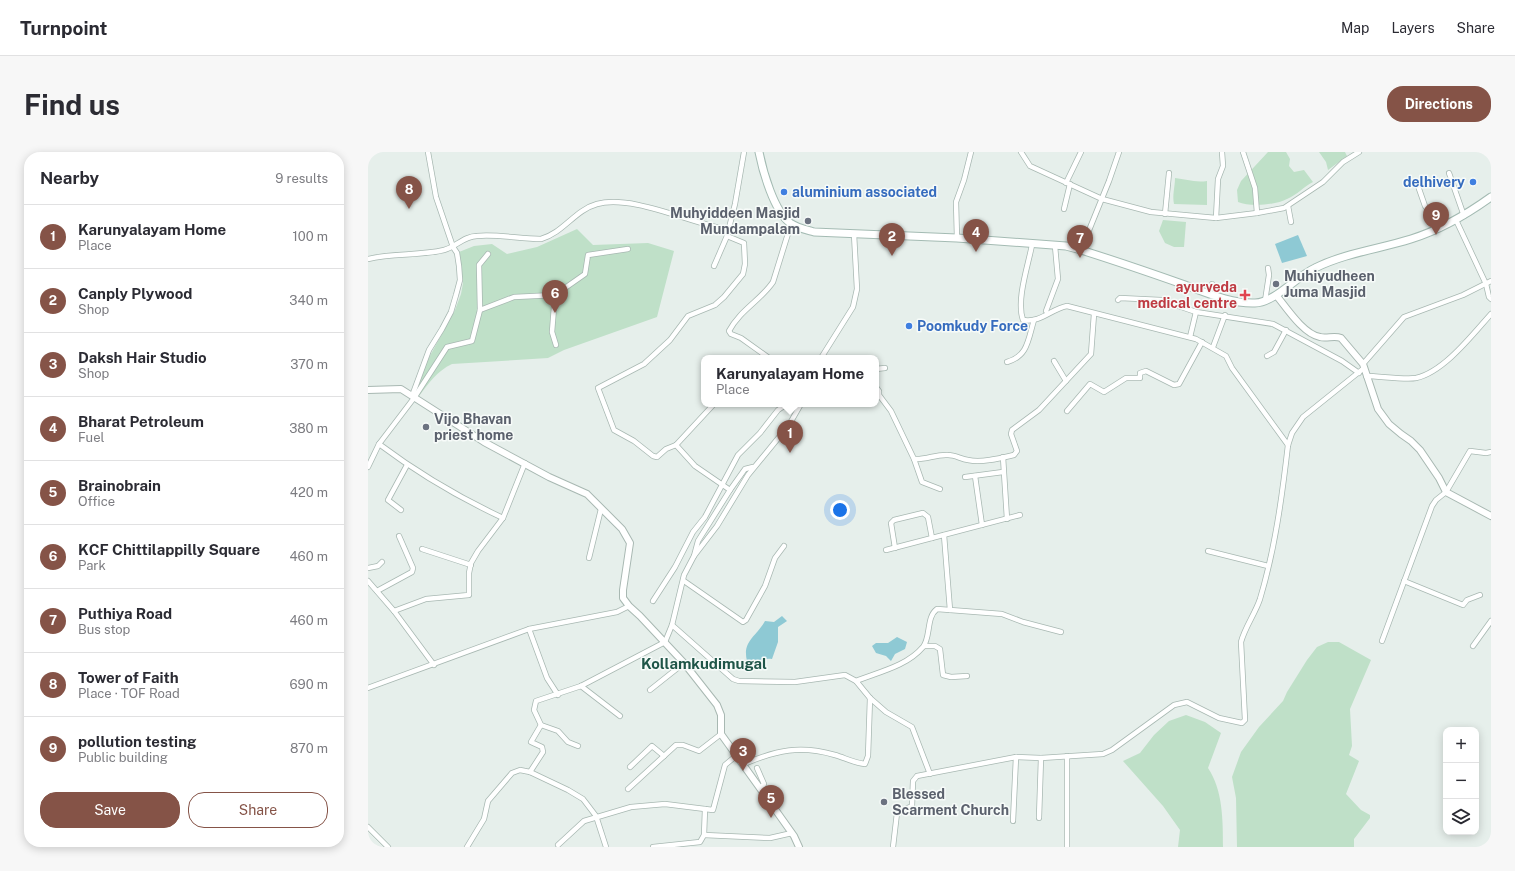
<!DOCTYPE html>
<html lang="en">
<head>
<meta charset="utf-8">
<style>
  body { margin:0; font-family:"Public Sans",sans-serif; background:#f7f7f7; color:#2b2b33 }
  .controls { position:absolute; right:12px; bottom:12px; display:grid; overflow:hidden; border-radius:8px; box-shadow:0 2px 10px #0003 }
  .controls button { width:36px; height:36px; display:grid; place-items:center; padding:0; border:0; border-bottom:1px solid #e1e1e2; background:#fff; color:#2b2b33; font:20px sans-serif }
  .you { position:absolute; left:472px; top:358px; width:14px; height:14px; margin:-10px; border:3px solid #fff; border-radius:50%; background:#1a73e8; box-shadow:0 0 0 6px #1a73e833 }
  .badge { display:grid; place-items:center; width:26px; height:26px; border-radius:50%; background:#855347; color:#fff; font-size:13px; font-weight:700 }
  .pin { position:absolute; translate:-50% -33px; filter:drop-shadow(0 1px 2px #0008) }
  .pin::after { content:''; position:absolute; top:21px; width:14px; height:12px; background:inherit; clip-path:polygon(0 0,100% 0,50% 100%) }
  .popup { position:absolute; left:333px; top:203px; width:178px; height:52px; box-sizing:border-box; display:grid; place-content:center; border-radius:8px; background:#fff; filter:drop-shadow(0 1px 3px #0005); font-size:13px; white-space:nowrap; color:#7c7c81 }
  .popup b { font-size:15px; color:#2b2b33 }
  .popup::after { content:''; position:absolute; left:50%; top:100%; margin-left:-8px; border:8px solid transparent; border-top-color:#fff }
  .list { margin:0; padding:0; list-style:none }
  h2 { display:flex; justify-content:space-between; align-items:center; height:52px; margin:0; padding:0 16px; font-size:17px }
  h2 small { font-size:13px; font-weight:400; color:#7c7c81 }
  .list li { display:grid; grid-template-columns:26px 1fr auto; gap:12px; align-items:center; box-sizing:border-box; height:64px; padding:0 16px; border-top:1px solid #e1e1e2 }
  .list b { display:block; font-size:15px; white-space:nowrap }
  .list p { margin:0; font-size:13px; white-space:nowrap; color:#7c7c81 }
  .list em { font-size:13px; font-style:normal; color:#7c7c81 }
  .actions { display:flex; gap:8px; padding:12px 16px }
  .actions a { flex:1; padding:9px 0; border:1px solid #855347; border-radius:16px; text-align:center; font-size:14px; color:#855347 }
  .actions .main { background:#855347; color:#fff }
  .icon { flex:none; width:22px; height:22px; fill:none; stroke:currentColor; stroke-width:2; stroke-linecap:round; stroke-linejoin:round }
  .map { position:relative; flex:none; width:1123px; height:695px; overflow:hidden; border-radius:16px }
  header { display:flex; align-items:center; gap:24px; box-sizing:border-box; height:56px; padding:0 20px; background:#fff; border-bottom:1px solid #e1e1e2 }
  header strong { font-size:19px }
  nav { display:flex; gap:22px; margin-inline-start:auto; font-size:14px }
  .intro { display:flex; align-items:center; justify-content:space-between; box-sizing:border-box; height:96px; padding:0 24px }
  h1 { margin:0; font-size:28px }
  .button { padding:10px 18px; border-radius:16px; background:#855347; color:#fff; font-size:14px; font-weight:700 }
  main { display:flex; gap:24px; padding:0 24px }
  aside { flex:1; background:#fff; border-radius:16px; box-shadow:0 2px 10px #0003 }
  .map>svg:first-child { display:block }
</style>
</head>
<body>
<header>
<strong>Turnpoint</strong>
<nav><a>Map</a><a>Layers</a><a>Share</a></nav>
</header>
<div class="intro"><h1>Find us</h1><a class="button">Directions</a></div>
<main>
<aside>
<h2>Nearby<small>9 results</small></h2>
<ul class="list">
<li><span class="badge">1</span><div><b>Karunyalayam Home</b><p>Place</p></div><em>100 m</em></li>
<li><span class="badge">2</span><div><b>Canply Plywood</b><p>Shop</p></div><em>340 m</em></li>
<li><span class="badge">3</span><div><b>Daksh Hair Studio</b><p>Shop</p></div><em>370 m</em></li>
<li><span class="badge">4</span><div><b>Bharat Petroleum</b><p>Fuel</p></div><em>380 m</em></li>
<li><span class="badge">5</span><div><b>Brainobrain</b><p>Office</p></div><em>420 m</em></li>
<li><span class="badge">6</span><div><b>KCF Chittilappilly Square</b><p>Park</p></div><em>460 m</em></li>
<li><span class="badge">7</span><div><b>Puthiya Road</b><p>Bus stop</p></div><em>460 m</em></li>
<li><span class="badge">8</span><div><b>Tower of Faith</b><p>Place · TOF Road</p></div><em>690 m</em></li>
<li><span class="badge">9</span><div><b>pollution testing</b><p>Public building</p></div><em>870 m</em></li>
</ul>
<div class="actions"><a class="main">Save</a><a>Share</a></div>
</aside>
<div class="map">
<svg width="1123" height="695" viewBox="0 0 1123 695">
  <rect width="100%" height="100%" fill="#e6efeb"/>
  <g fill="#bfe0c8">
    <path d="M900 0H918L922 7 921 14 926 20 936 18 945 30C935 35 929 43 919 47 908 53 882 55 870 50L869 38 873 29Z"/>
    <polygon points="951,0 977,0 979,4 960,18 958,10"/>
    <path d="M807 26C818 27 827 31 839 29V53L806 52C804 43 807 35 807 26Z"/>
    <polygon points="795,68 818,70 816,95 806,95 797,91 791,79"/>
    <path d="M209 77 225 93 280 91 306 99 289 165 196 198 180 206 84 212C69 219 61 231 51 244L46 240 58 211 87 158 93 142 95 131 91 100 106 94 124 92 139 102 169 95Z"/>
    <polygon points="960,490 971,490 1003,508 982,557 984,594 981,603 991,609 978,642 993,658 1002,663 1002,666 986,687 986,695 869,695 868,646 864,625 873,600 891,575 915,549 919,540 939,508 949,495"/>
    <path d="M818 563 837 570 853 581 840 616C855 638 855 669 855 695H810L812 678 795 654 755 609 772 601 786 583 801 569Z"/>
  </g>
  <g fill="#8ec9d4">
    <polygon points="930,83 939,104 914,111 907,92"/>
    <path d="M414 464 419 469 410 475V490L404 507C394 506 388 510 379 509 374 489 388 485 397 469L406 470Z"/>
    <polygon points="529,485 539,490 537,497 527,502 523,509 518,504 508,501 504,494 508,491 520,491"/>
  </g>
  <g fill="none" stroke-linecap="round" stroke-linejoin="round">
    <g stroke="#a8b8b2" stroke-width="6">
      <g id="minor">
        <polyline points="653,0 662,14 734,47 783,60 848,66 889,61 916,56 955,30 975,10 991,0"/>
        <polyline points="875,0 887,36 889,61"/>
        <polyline points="1081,21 1096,64"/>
        <polyline points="698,31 713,0"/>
        <polyline points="1050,34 1057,54 1073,76"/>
        <polyline points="920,54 923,70"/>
        <polyline points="696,57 702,32"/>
        <polyline points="797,62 801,21"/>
        <polyline points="848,66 850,27 855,14 854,0"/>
        <polyline points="1088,68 1118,132 1121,145 1123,147"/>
        <polyline points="589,86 588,50 596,28 603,0"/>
        <path d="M664 93C660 114 648 148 655 168 673 171 683 157 699 154L828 187 858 204 864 216 920 293"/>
        <polyline points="713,98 741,29 751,0"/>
        <path d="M0 107C25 101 51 104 76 98 88 95 96 84 109 84 130 82 152 87 173 87 195 81 207 58 229 52 264 42 324 72 361 78"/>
        <polyline points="346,114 359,84"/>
        <polyline points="841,141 844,132"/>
        <polyline points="187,143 184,180 188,193"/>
        <polyline points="750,148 752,146 793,148 828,160 905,172 974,209 991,221"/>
        <polyline points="897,149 901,123 900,116"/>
        <polyline points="112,158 146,145 187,143 217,122 220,103 260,97"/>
        <polyline points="678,159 690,127 687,94"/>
        <polyline points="822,185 828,160"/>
        <polyline points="845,195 857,163"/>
        <polyline points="899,204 906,200 918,178"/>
        <path d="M401 206 373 186 363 182 361 179C372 158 393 148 405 130L423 72"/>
        <polyline points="453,206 485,155 489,137 486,82"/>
        <polyline points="686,209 698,229"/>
        <path d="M639 210C660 204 660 188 666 168"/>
        <polyline points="995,212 1036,165 1095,143 1123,129"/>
        <polyline points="508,217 517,216"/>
        <path d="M998 224C1011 224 1037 228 1048 226 1076 220 1105 182 1123 162"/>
        <path d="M508 235 511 239V243L523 259 546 307C558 308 568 302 580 303 587 303 593 307 600 308 614 311 633 306 646 303L649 299 643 282 644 278 671 258 723 202 726 162"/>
        <polyline points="44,244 61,198 74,177 83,160 88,143 92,128 91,114 89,101 85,95 68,45 60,0"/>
        <polyline points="346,252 308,293 298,297 289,305 285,304 266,289 246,278 230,236 276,212 302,188 320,164 347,153 356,145 375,122 377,112 376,91 359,84 367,52 376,0"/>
        <polyline points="699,259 722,232 736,240 758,226 772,226 772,221 778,219 806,233 811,232 834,190"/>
        <path d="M11 292C51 322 90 345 135 366"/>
        <polyline points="308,293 327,314 362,338 330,389 326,404"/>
        <polyline points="635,305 639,367"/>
        <polyline points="546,307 554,330 572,337"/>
        <polyline points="0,315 11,292 46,246 79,195 104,189 112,158 111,113 120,102"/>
        <polyline points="607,324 614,373"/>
        <polyline points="597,325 635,320"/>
        <polyline points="362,338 377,317 385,315"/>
        <polyline points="33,358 20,348 39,313"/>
        <polyline points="576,383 582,458"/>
        <polyline points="527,396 523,371 526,368 555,361 560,365 564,386"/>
        <polyline points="54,397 103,413"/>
        <polyline points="518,398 652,363"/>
        <polyline points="840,399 900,414"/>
        <polyline points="221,406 233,357"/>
        <polyline points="0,416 10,414 14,410"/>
        <polyline points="0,429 26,459 66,513"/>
        <polyline points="316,429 375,470 378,468 397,434 407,406 416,394"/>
        <polyline points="1036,429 1095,453 1099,448 1112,443"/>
        <polyline points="9,439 44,420 45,416 31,384"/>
        <polyline points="285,449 307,415 325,380 337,365 370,303 392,281 410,258 419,252"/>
        <polyline points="26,459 58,447 101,443 101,421 103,411 110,399 135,366 157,311"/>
        <polyline points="304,473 365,527 371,529 427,530 477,523 488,529 502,546 518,560 544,575 562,622"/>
        <polyline points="161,477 179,526 190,543"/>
        <polyline points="1014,489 1064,354 1068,348 1078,340 1102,299 1118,301 1123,300"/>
        <polyline points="556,494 567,494 572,497 575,523 583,525 599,524"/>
        <polyline points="1105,494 1123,469"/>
        <path d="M488 529C511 520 539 514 555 495 563 485 558 465 569 457L634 462 655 470 693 480"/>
        <polyline points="213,534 252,564"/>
        <polyline points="0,536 161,477 249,460 261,454"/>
        <polyline points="282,538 316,511"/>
        <polyline points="210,594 200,590 190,579 173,573 166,558 168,549 213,534 297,490 304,473 316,423 326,404 349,374 380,323 421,273 433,252"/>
        <path d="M376 612C409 598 432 593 467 603 477 606 487 611 497 612L500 604 502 546"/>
        <polyline points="262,615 284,594 296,604"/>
        <polyline points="389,616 396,632 392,637"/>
        <polyline points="162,620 175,600 174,595 163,590 173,573"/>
        <polyline points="260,637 308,593 315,593 331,599 353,582"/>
        <polyline points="671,666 673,606"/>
        <polyline points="645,669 648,605"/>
        <polyline points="0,675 20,695"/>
        <polyline points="336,683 402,686 424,681"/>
        <polyline points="190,693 216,669 263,655 297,652 345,658 357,613 369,603"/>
        <polyline points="99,695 116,667 120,649 144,621 152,618 162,620 200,638 215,647 228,664 238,695"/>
        <polyline points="285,695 332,690 336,683 337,657"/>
        <path d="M525 695 529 661 544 654 545 629 549 624 648 605 673 606 735 602 744 598 806 553 819 550 851 566 874 571 877 568 873 490C877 475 887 462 892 447 907 397 914 345 920 293L924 281 935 265 996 216"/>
        <polyline points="699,695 699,604"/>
      </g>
    </g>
    <g stroke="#a8b8b2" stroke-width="8">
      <g id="tertiary">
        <path d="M908 143C918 155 935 182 952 185 959 187 966 183 973 186L995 212 1010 257 1021 272 1033 282 1043 289 1052 298 1071 326 1078 340 1123 364"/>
        <polyline points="0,238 33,237 116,290 181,325 219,342 254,377 262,391 255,438 255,446 261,454 272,464 316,511 349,553 353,563 353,582 404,653 426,684 431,695"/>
      </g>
    </g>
    <g stroke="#a4bbb3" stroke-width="9">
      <path id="secondary" d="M391 0C395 20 406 59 422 71 429 76 439 78 446 80L589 86 698 94 713 98C748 109 783 121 817 133 839 141 864 152 887 151 906 151 929 124 947 116 977 101 1011 97 1043 87 1072 78 1098 63 1123 45"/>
    </g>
    <use href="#minor" stroke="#fff" stroke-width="4.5"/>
    <use href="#tertiary" stroke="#fff" stroke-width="6"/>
    <use href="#secondary" stroke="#fff" stroke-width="7"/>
  </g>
  <g fill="#3f7fe0" stroke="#f7fbf9" stroke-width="1.5">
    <circle cx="1105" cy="30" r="4"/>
    <circle cx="416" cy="40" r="4"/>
    <circle cx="541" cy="174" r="4"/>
  </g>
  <g fill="#6b7280" stroke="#f7fbf9" stroke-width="1.5">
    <circle cx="440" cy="69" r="4"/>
    <circle cx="908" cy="132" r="4"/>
    <circle cx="58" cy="275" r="4"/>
    <circle cx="516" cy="650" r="4"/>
  </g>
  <path fill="#e0444e" stroke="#f7fbf9" stroke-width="1.5" d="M875 137h4v4h4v4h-4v4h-4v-4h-4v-4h4z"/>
  <g text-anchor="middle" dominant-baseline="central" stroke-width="3" stroke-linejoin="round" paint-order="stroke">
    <g font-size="14" font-weight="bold" fill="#366cbe" stroke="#f7fbf9" text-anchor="start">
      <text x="1097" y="30" text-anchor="end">delhivery</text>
      <text x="424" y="40">aluminium associated</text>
      <text x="549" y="174">Poomkudy Force</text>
    </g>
    <g font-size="14" font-weight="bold" fill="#5b616d" stroke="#f7fbf9" text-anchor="start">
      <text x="432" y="61" text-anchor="end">Muhyiddeen Masjid<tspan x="432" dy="16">Mundampalam</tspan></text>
      <text x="916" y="124">Muhiyudheen<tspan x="916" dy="16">Juma Masjid</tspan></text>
      <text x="66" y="267">Vijo Bhavan<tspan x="66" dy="16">priest home</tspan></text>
      <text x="524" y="642">Blessed<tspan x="524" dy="16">Scarment Church</tspan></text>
    </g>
    <g font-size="14" font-weight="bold" fill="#be3a42" stroke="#f7fbf9" text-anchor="end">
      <text x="869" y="135">ayurveda<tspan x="869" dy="16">medical centre</tspan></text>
    </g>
    <g font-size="15" font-weight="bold" fill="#1f5548" stroke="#f7fbf9">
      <text x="336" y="511">Kollamkudimugal</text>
    </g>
  </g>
</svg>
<div class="controls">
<button>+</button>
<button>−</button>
<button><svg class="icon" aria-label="layers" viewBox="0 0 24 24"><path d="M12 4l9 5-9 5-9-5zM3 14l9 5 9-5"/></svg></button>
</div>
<div class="you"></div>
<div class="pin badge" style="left:422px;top:301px">1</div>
<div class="popup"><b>Karunyalayam Home</b>Place</div>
<div class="pin badge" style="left:524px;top:104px">2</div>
<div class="pin badge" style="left:375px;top:619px">3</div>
<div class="pin badge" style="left:608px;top:100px">4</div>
<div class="pin badge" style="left:403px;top:666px">5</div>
<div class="pin badge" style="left:187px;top:161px">6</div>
<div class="pin badge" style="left:712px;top:106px">7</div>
<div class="pin badge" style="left:41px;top:57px">8</div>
<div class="pin badge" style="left:1068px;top:83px">9</div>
</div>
</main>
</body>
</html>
